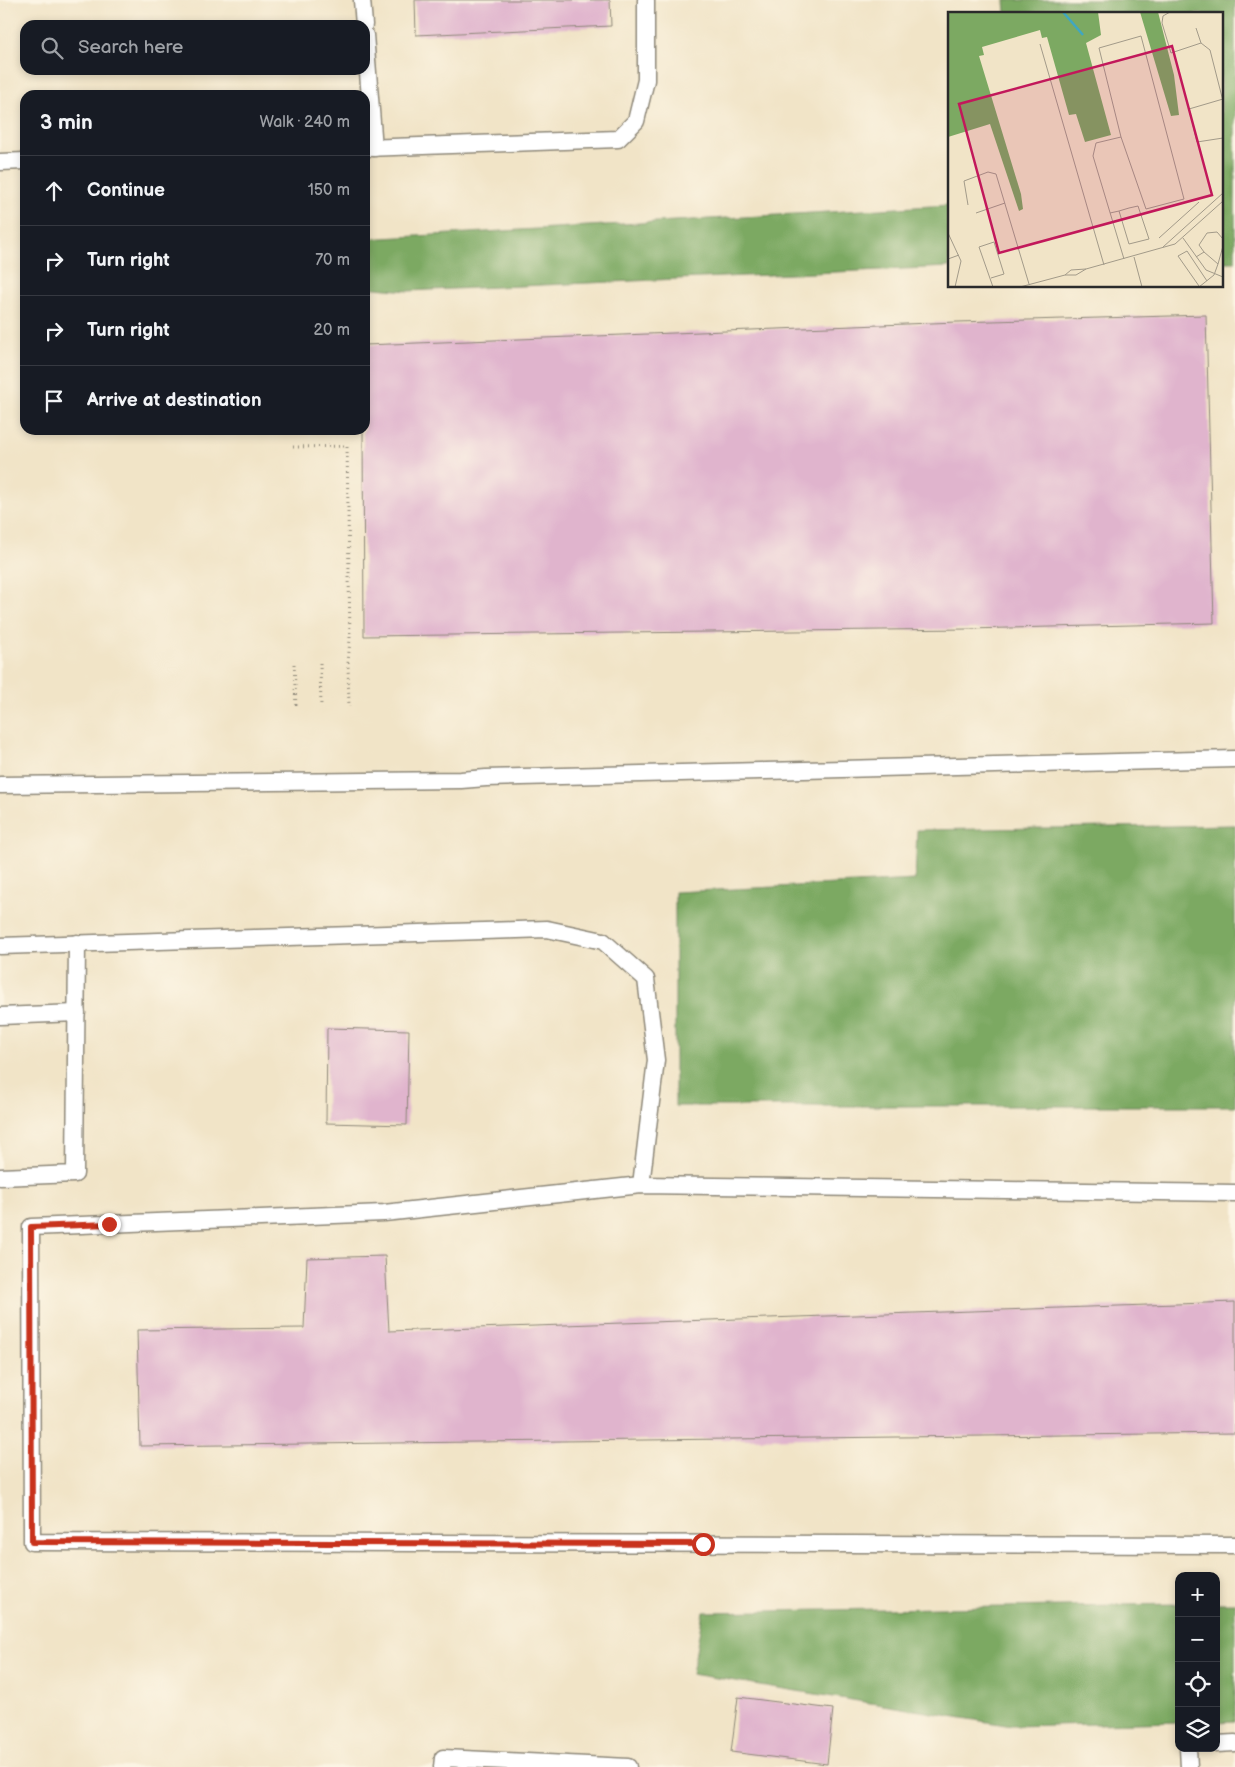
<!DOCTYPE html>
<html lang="en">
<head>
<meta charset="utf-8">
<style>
  body { margin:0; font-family:"Balsamiq Sans",sans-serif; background:#242831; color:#f1f3f6 }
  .controls { position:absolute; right:15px; bottom:15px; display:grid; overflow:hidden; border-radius:10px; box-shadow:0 2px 8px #0003 }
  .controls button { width:45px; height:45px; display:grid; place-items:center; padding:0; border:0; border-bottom:1px solid #363941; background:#171b24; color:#f1f3f6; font:25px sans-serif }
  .stop { position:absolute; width:15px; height:15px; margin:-11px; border:4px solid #c8321e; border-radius:50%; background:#fff }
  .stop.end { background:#c8321e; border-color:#fff; box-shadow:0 1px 5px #0008 }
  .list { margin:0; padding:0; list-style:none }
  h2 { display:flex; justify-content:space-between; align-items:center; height:65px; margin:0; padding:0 20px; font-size:21px }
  h2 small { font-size:16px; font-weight:400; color:#9ea1a6 }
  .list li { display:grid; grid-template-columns:32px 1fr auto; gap:15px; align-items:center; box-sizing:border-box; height:70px; padding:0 20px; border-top:1px solid #363941 }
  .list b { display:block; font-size:19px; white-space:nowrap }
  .list em { font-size:16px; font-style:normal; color:#9ea1a6 }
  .icon { flex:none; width:28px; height:28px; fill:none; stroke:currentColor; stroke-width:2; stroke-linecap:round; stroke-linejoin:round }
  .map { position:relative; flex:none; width:1235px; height:1767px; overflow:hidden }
  .search { position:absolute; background:#171b24; box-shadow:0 2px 8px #0003; left:20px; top:20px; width:350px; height:55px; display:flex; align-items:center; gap:12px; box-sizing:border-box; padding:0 18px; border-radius:15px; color:#9ea1a6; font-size:19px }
  .panel { position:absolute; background:#171b24; box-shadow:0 2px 8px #0003; left:20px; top:90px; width:350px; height:345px; border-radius:15px }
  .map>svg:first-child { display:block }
</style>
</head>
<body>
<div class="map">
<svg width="1235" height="1767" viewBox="0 0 1235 1767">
  <rect width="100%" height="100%" fill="#fcf5e5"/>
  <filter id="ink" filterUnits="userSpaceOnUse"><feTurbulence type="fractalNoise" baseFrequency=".02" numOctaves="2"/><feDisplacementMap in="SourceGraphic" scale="10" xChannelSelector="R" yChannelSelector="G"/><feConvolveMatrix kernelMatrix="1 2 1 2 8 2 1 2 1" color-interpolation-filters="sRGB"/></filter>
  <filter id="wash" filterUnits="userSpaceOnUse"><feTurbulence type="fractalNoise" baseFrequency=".0096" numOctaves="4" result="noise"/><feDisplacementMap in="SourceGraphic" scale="20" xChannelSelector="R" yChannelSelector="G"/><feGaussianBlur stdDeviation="1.12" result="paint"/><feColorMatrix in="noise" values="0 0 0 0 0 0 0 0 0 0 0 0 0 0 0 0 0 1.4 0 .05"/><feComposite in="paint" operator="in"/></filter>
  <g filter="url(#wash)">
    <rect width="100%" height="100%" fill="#f1e4c7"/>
    <g fill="#7ca962" stroke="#546a46">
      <polygon points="1005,0 1235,0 1235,262 1221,262 1221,14 1006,14"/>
      <polygon points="949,205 949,267 408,291 365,287 365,239"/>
      <polygon points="1235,825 1235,1106 675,1106 675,892 915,880 917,830"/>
      <polygon points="1216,1603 1235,1603 1235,1721 1216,1722"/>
      <polygon points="1179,1604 1179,1722 1012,1726 692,1674 703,1612"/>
    </g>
    <g id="blocks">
      <g fill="#e0b4cd">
        <polygon points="415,0 610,0 611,26 416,35"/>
        <polygon points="1206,315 1214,623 968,629 364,636 363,430 365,430 365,345 957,322"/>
        <polygon points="327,1028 409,1030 407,1125 326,1123"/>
        <polygon points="385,1256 389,1331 1235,1302 1235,1433 140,1446 137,1330 304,1328 307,1258"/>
        <polygon points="738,1697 833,1709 827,1764 731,1752"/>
      </g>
    </g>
  </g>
  <g filter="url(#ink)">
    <use href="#blocks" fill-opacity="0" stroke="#8e8879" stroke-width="1"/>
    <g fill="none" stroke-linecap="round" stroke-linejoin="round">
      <g stroke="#8e8879" stroke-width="19">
        <g id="lane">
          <polyline points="362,0 364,25"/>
          <polyline points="365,35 374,148"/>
          <polyline points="365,148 618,139 636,121 646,80 646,0"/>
          <polyline points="0,162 25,161"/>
          <polyline points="0,785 461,780 486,778 1235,759"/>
          <polyline points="0,946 547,929 603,941 646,979 656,1060 641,1185"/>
          <polyline points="0,1016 77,1013"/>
          <polyline points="0,1177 75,1174 77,943"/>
          <polyline points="1235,1193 641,1185 384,1213 31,1227 32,1542 1235,1545"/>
          <polyline points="1216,1744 1235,1743"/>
          <polyline points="1188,1748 1189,1767"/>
          <polyline points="442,1767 443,1758 628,1767"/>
        </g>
      </g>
      <g stroke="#8e8879" stroke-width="3" stroke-dasharray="1 4" stroke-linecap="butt">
        <polyline points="293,447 347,446 350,639 348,663 349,707"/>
        <polyline points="320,663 321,707"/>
        <polyline points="294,664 296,707"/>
      </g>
      <use href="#lane" stroke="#fff" stroke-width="16"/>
    </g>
  </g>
  <g fill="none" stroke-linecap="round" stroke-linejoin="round" filter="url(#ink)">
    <polyline stroke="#c8321e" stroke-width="6" points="109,1224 31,1227 32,1542 703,1544"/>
  </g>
  <g transform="translate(948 12)">
    <rect width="275" height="275" fill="#f1e4c7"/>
    <path d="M0 0H150L153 23 138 31 163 123 137 130 128 102 121 103 99 25 94 26 92 18 34 35 36 43 31 44 73 182 75 197 71 199 42 112 0 125ZM192 0H210L226 63 231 103 223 104Z" fill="#7ca962"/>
    <path fill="none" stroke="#40a7c1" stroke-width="2.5" d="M115 0 135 23"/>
    <path fill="none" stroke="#a29a89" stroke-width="1" d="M222 0 215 4 214 11 223 41 253 31M248 16 253 31 262 38 275 89M92 32 156 253M275 87 241 97 249 130 275 126M173 125 151 36 193 24 236 187 198 197 173 125 148 131 145 144 176 247M20 193 16 169 40 160 48 162 81 272M28 201 57 191M162 201 171 199 181 196 190 194 201 227 181 232 171 199M0 221 13 249 7 275M211 226 251 190M235 226 258 258 275 265M215 235 275 181M186 245 194 275M248 245 256 240 251 233 259 221 269 220 275 227M270 252 275 234M0 262V247L11 243M117 263H128L138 257M43 266 56 262 46 230 31 235 45 275M251 274 230 244 239 239 259 269M72 275 117 263 123 258 138 257 227 232 275 189M251 275 266 263 270 252 256 240"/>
    <path fill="#c2185b" fill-opacity="0.15" stroke="#c2185b" stroke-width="2.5" d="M224 34 264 183 51 241 11 92Z"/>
    <rect width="275" height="275" fill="none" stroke="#2b2b2b" stroke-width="2.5"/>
  </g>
</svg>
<div class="controls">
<button>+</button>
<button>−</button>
<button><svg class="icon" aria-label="locate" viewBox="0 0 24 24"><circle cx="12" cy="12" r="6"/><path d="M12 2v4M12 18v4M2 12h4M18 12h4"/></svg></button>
<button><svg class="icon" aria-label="layers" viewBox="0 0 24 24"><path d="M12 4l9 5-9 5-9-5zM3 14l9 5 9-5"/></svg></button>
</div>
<div class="stop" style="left:703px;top:1544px"></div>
<div class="stop end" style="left:109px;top:1224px"></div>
<div class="search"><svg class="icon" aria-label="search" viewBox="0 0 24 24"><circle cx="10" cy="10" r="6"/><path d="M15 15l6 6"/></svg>Search here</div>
<section class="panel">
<h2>3 min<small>Walk · 240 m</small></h2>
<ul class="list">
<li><svg class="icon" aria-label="ahead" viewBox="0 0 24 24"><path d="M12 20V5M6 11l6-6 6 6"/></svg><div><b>Continue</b></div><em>150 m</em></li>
<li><svg class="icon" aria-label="right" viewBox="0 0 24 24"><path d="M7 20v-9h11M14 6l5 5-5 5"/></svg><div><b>Turn right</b></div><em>70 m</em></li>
<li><svg class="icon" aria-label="right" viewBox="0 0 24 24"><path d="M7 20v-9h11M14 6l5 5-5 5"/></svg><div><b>Turn right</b></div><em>20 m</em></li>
<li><svg class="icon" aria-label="arrive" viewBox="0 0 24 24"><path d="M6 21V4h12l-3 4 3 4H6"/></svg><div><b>Arrive at destination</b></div></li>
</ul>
</section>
</div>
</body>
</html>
